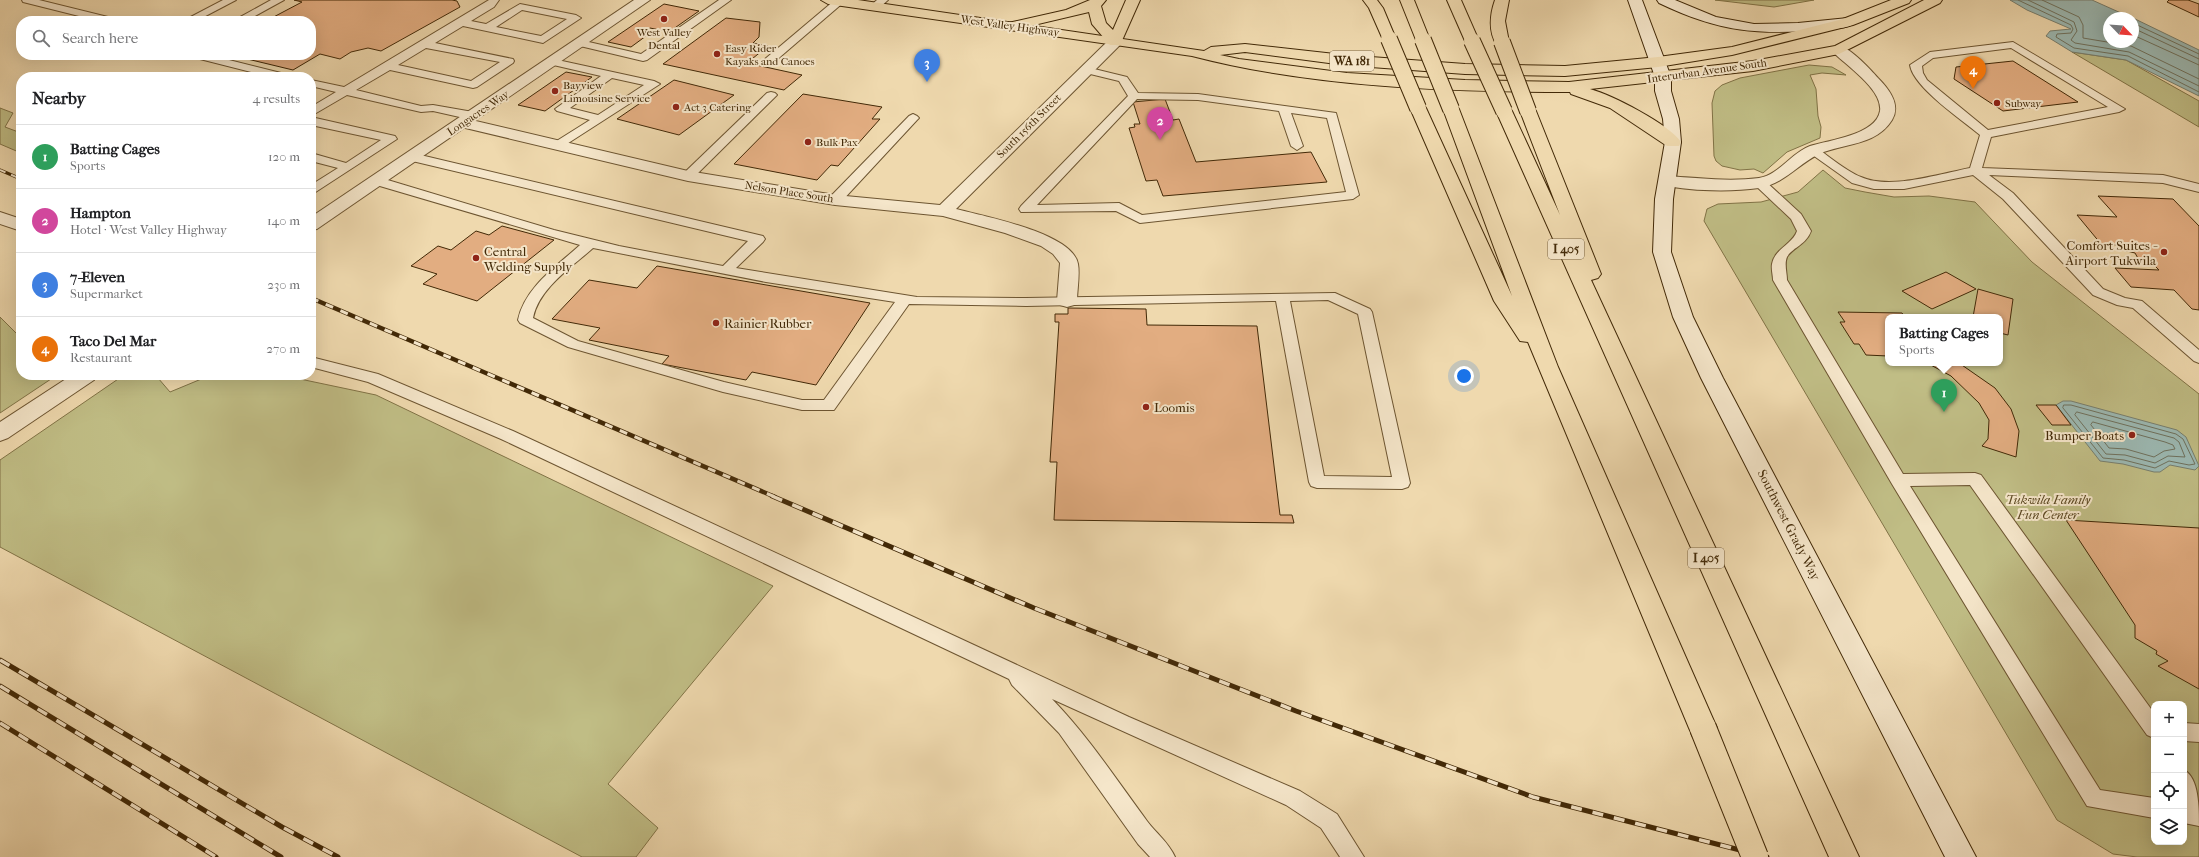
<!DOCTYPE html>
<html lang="en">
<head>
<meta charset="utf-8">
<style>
  body { margin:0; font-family:"IM FELL French Canon",serif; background:#f2f2f2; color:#202124 }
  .controls { position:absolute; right:12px; bottom:12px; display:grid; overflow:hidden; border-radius:8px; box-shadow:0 4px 16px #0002 }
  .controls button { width:36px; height:36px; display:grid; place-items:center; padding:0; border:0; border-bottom:1px solid #e0e0e0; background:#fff; color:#202124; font:20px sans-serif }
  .compass { position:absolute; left:2103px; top:12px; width:36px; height:36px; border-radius:50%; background:#fff; box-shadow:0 4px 16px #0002; rotate:115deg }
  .you { position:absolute; left:1464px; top:376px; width:14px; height:14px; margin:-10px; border:3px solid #fff; border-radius:50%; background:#1a73e8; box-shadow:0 0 0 6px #1a73e833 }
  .badge { display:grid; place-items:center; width:26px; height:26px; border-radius:50%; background:#8f2418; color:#fff; font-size:13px; font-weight:700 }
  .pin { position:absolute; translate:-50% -33px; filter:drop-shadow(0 1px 2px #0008) }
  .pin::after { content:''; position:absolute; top:21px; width:14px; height:12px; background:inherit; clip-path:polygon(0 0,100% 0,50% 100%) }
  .popup { position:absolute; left:1885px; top:314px; width:118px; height:52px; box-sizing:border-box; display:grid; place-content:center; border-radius:8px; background:#fff; filter:drop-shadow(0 1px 3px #0005); font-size:13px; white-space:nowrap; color:#757577 }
  .popup b { font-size:15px; color:#202124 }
  .popup::after { content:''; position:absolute; left:50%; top:100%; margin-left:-8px; border:8px solid transparent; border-top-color:#fff }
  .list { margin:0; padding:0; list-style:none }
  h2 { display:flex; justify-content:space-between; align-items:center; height:52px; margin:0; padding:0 16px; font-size:17px }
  h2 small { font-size:13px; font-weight:400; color:#757577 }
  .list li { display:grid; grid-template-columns:26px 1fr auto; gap:12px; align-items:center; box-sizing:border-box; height:64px; padding:0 16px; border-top:1px solid #e0e0e0 }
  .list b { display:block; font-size:15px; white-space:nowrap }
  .list p { margin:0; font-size:13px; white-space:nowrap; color:#757577 }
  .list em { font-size:13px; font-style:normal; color:#757577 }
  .icon { flex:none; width:22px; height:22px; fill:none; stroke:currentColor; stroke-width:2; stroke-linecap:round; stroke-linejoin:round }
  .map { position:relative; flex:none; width:2199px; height:857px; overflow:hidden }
  .search { position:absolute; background:#fff; box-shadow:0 4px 16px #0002; left:16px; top:16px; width:300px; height:44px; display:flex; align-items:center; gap:10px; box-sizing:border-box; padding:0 14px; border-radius:16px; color:#757577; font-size:15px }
  .panel { position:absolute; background:#fff; box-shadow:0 4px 16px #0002; left:16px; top:72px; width:300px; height:308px; border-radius:16px }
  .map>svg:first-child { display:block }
</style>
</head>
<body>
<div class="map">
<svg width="2199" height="857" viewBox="0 0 2199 857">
  <rect width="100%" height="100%" fill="#efd9ae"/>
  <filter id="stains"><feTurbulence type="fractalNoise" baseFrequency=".005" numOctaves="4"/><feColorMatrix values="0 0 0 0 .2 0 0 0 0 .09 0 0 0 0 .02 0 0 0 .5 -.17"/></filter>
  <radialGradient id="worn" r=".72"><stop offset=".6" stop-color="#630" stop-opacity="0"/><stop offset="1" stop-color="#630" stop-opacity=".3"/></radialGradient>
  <g fill="#c0bd85" stroke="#817346" fill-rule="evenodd">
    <polygon points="1715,0 1814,0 1774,7"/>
    <polygon points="2072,52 2126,60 2199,101 2199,127"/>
    <polygon points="1809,65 1832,67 1846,75 1822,73 1810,75 1816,89 1818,116 1821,127 1820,138 1787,152 1763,173 1754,169 1740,170 1722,166 1716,161 1714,156 1712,103 1715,91 1722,85 1740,78"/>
    <polygon points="0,108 13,113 5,127 21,133 21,153 0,144"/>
    <path d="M1823 170 1845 188 1865 192 1894 197 1929 196 1975 202 2032 262 2199 394V857H2137L2113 854 2057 820 1704 221 1707 209 1718 204 1761 202 1798 192ZM1888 317H2000V363H1888ZM2154 704H2184V842H2154Z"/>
    <polygon points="0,317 21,338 21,375 57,375 0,413"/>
    <polygon points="124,375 161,375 158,378 170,392 211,375 281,375 376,395 773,586 608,784 658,828 636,857 582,857 0,547 0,460"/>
  </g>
  <g fill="#9cb9b3" stroke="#787f6e">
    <polygon points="2010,0 2092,0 2132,18 2109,18 2109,42 2133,42 2133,18 2199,50 2199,96 2126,60 2072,52 2046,36 2050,31 2071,29 2027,10"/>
    <polygon points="2063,401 2071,401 2177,430 2186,437 2199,466 2195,470 2170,465 2160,472 2154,472 2123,464 2100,461 2056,405"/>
  </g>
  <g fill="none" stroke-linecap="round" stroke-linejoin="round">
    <g stroke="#6f715d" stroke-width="1">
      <polyline points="2018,0 2071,25 2073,29 2071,33 2057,34 2056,37 2074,48 2128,56 2199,92"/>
      <polyline points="2028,0 2074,22 2077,31 2071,40 2075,43 2129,52 2199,86"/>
      <polyline points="2042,0 2079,17 2083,25 2083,38 2131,46 2199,79"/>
      <polyline points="2133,23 2199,54"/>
      <polyline points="2133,28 2199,59"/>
      <polyline points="2133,35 2199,65"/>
      <polygon points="2064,405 2071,405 2176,434 2183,439 2195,464 2189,465 2169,461 2155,468 2124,460 2103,458 2063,408"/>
      <polygon points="2077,412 2174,438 2179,442 2185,457 2168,456 2155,463 2125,455 2106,454 2075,415"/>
      <polygon points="2093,422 2165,442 2173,445 2175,449 2164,451 2154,457 2126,449 2109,448 2091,425"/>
    </g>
  </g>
  <g fill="#e2ad81" stroke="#422907">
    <polygon points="452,0 457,1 460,7 381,51 368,48 351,52 340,59 320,54 293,70 239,57 244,55 311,55 311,21 266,21 302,2 294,0"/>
    <polygon points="2169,0 2188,0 2199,4 2199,17 2167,2"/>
    <polygon points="664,4 699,11 669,32 650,28 641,35 646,36 631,47 608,42"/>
    <polygon points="726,18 760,22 759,37 753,43 768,46 747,63 802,75 784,90 663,64"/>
    <polygon points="2013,61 2078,102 2003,111 1954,79 1956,67"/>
    <polygon points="566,72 592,77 545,111 518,105"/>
    <polygon points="674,80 734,95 679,135 617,119"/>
    <polygon points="803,94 882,107 872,119 880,119 838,166 831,165 817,180 734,164"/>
    <polygon points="1165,99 1173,120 1179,119 1196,162 1311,152 1327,182 1163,196 1157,180 1146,181 1129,128 1135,127 1134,124 1140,124 1133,102"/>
    <polygon points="2098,196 2173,199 2199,226 2199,310 2192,309 2174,290 2131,287 2115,268 2159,270 2150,261 2139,260 2135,253 2123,250 2117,245 2101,244 2077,215 2117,217"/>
    <polygon points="502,226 554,240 477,301 423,284 437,274 411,266 438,246 451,250 476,231 489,235"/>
    <polygon points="657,266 870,303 816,385 752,372 746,380 662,364 669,356 589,340 600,328 552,319 589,280 637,288"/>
    <polygon points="1946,272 1976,289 1932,309 1902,291"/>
    <polygon points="1978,289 2013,299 2008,335 2000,333 2000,317 1973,317"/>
    <polygon points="1068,308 1146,309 1147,325 1257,326 1280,515 1292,515 1294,523 1054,520 1057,462 1050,462 1059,322 1055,322 1055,314 1068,314"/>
    <polygon points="1838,312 1902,313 1905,317 1888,317 1888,356 1866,355 1859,344 1854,344 1840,322 1845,322"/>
    <polygon points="1959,363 1995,388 2011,409 2019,431 2016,457 1982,446 1988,439 1989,420 1979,403 1951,376 1929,364"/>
    <polygon points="2036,405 2056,405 2071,425 2052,425"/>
    <polygon points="2066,520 2199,528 2199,689 2158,666 2168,661 2156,654 2157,651 2135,638 2135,625"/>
  </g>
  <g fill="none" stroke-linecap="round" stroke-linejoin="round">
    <g stroke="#6d5531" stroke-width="2">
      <g id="service">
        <polygon points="22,0 39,0 116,19 117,21 99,21 23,2"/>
        <polygon points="223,0 236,0 196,21 183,21"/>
        <polygon points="271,0 284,0 246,21 233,21"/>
        <path d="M489 0H499L494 7 471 21 486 24 520 4 576 15 581 18 543 43 463 26 435 43 513 59 514 61 513 63 477 87 473 88 390 70 356 90 421 106 433 105 473 112 479 116 477 118 473 120 433 111 421 112 347 95 311 116V107L336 92 311 86V80L344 87ZM522 10 567 19 541 36 496 27ZM426 48 500 62 471 81 398 65Z"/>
        <polygon points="719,0 731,0 647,60 643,61 580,46 575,43 580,40 641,54"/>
        <polygon points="835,0 843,0 844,2 773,63 765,63 764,61 765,59"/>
        <polygon points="877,0 888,0 879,8 871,8 870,6"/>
        <path d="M2013 42 2125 109 2119 112 1991 137 1982 168 2163 175 2199 184V192L2163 183 1989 175 2013 193 2103 289 2125 298 2142 301 2199 350V363L2194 361 2133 308 2117 305 2093 295 2003 199 1973 175 1904 189H1874L1852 183 1807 151 1813 147 1817 148C1831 158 1846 171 1861 177 1890 190 1939 174 1970 168L1980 135C1962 120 1913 87 1910 65L1930 52ZM2011 48 2108 107 1988 130 1927 80 1923 73 1922 66 1933 58Z"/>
        <polygon points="191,55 209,55 289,75 291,77 271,77 192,57"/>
        <path d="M553 59 654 81 660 84 559 149 553 145 555 142 590 120 557 111 555 109 601 76 549 64 547 62ZM612 78 644 85 598 115 570 108Z"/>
        <path d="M1086 67 1127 77 1138 93 1198 94 1336 113 1359 195 1353 199 1140 223 1116 211 1021 212 1019 209 1021 206 1128 96 1119 81 1082 72 1080 70 1082 68ZM1137 99 1198 100 1279 111 1291 146 1297 150 1303 146 1291 113 1327 118 1346 192 1142 215 1119 203 1037 205Z"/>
        <polygon points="771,92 775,93 777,95 775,97 692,179 684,179 682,176 684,173 767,93"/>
        <polygon points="913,114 917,116 919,118 917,120 840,203 830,203 829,200 830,197 909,116"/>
        <polygon points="311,117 395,136 397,139 311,195 311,185 338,168 311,161 311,153 346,163 381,140 311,125"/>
        <path d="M412 153 763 236 765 239 763 242 736 268 917 297 1026 298 1335 293 1370 309 1372 312 1410 483 1408 487 1402 489 1317 488 1311 486 1309 482 1276 301 1026 306 909 304 834 410H802L723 392 568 347 520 323 518 320C525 287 557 266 580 245L373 184 371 181 373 178H381L554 230 619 246 723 266 748 241 408 160 406 157ZM593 248 766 282 895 302 824 400H802L724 382 578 341 533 318C539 288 572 267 593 248ZM1328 300 1358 314 1392 477 1324 476 1290 301Z"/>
        <path d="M1760 179 1764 180 1801 214 1811 231C1806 245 1793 247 1787 257 1784 264 1787 273 1787 280L1903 474 1975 473 1981 475 2154 713V738L2147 735 1970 485 1910 486 2100 790 2154 798V818L2087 806 1892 484 1773 280C1773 275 1771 269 1772 264 1775 248 1792 245 1797 231L1791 219 1756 186 1754 183 1756 180Z"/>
        <path d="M311 357 378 374 513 431 1129 717 1300 791 1337 814 1364 857H1340L1321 828 1286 805 1052 699C1088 736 1116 779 1147 821 1156 833 1169 843 1175 857H1150L1138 844 1059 733 1012 685 1009 679 501 439 368 382 311 367Z"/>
        <polygon points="2184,723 2199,724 2199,742 2184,741"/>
        <path d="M2184 770C2199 778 2199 807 2199 826L2184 823V803L2187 804 2184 798Z"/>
      </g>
    </g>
    <g stroke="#6d5531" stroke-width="2">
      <g id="minor">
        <path d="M1115 38 1120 39 1122 42 1120 45 956 209C983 216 1073 233 1078 264 1080 275 1077 290 1077 301L1074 305 1067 307 1060 305 1057 301 1060 263 1053 254 1041 246 1005 233 943 216 835 205 688 181 457 126 455 123 457 120 463 118 688 171 835 195 940 205 1110 39Z"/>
        <path d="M1839 46C1851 48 1870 69 1878 78 1890 90 1901 105 1892 120 1876 146 1844 143 1819 154 1797 165 1784 184 1759 188 1731 192 1689 191 1662 185L1659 181 1662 177 1668 176C1698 178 1729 182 1759 178 1779 175 1791 153 1810 146 1829 140 1876 135 1880 111 1883 90 1847 66 1834 53L1832 50 1834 47Z"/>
        <polygon points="72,375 97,375 94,380 8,438 0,441 0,422"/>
      </g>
    </g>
    <g stroke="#6d5531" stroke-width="2">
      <g id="tertiary">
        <polygon points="634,0 650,0 317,229 311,230 311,217"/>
        <polygon points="0,212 21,219 21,231 0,224"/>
      </g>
    </g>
    <g stroke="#422907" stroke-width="2">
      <g id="secondary">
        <polygon points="1628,0 1642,0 1671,77 1671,91 1679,119 1681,142 1673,199 1671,252 1693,317 1723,378 1976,857 1945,857 1701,378 1673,317 1653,252 1655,199 1665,142 1663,119 1655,91 1655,77"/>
        <path d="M1657 0H1675L1716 17 1754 24 1798 23 1848 18 1855 22C1850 29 1834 28 1826 29 1760 36 1719 32 1659 3Z"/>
      </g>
    </g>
    <g stroke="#422907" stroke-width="2">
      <path id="primary" d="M821 0H858L1204 51 1211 47 1245 44 1344 55 1465 64 1565 66 1658 57 1732 47 1843 19 1891 0H1911L1909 3 1853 25 1732 55 1658 67 1565 76 1465 74 1344 65 1245 52 1220 55 1239 59 1347 73 1465 80 1569 82 1753 61 1835 46 1924 0H1942L1940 3 1839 54 1753 71 1590 89C1612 95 1669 124 1681 142L1679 146H1667L1610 108 1571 94 1570 92C1447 92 1310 87 1192 56L828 4Z"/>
    </g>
    <g stroke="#422907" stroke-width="2">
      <g id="motorway">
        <polygon points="1090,0 1106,0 1101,6 1106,23 1113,30 1126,0 1140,0 1120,45 1110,45 1092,24 1089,12 1013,30 1008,29 1006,26 1008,23 1066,10"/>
        <polygon points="1363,0 1377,0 1383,8 1396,39 1394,42 1384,42 1369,8"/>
        <polygon points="1400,0 1414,0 1430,40 1428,43 1418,43 1416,40"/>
        <polygon points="1447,0 1461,0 1479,41 1477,44 1467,44 1465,41"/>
        <path d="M1495 0H1509L1505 21 1509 42 1507 45H1497C1488 32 1490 14 1495 0Z"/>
        <polygon points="1418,103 1424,105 1426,108 1512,296 1443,109 1445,106 1457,106 1459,109 1558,367 1717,728 1713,737 1703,740 1693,737 1689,728 1528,342 1520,341 1494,301 1410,108 1412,105"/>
        <polygon points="1504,106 1510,108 1512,111 1560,215 1520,111 1522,108 1534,108 1536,111 1601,274 1598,278 1591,280 1859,857 1829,857 1496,111 1498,108"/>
      </g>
    </g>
    <use href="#service" fill="#f5e6ca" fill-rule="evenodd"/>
    <use href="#minor" fill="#f5e6ca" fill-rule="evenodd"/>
    <use href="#tertiary" fill="#f5e6ca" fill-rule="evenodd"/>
    <use href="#secondary" fill="#f5e6ca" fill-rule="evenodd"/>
    <use href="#primary" fill="#efd9ae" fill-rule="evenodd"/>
    <use href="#motorway" fill="#efd9ae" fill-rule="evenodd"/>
    <g stroke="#422907" stroke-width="3">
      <polyline id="rail-far2" points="0,170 21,179"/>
    </g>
    <g stroke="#422907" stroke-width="4.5">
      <polyline id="rail-far1" points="311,298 775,497"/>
    </g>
    <g stroke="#422907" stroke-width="5">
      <g id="rail">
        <polyline points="772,496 1034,608 1296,711 1533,797 1767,857"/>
        <polyline points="0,660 282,827 338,857"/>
        <polyline points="0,686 281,857"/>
        <polyline points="0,723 216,857"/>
      </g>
    </g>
    <use href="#rail-far2" stroke="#f5e6ca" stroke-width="2" stroke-dasharray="6" stroke-linecap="butt"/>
    <use href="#rail-far1" stroke="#f5e6ca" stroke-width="3" stroke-dasharray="8" stroke-linecap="butt"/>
    <use href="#rail" stroke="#f5e6ca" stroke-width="3.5" stroke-dasharray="11" stroke-linecap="butt"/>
    <g stroke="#422907" stroke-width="18" stroke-linecap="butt">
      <g id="motorway-bridge-far1">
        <polyline points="1389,39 1418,108"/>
        <polyline points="1423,40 1451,109"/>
        <polyline points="1472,41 1504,111"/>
        <polyline points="1502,42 1528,111"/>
      </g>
    </g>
    <g stroke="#422907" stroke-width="28" stroke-linecap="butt">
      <polyline id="motorway-bridge" points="1703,728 1755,857"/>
    </g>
    <use href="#motorway-bridge-far1" stroke="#efd9ae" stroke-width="16"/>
    <use href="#motorway-bridge" stroke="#efd9ae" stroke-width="26"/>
  </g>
  <g fill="#8f2418" stroke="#f5e6ca" stroke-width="1.5">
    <circle cx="664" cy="19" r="4"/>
    <circle cx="717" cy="54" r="4"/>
    <circle cx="555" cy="91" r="4"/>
    <circle cx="1997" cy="103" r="4"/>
    <circle cx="676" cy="107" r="4"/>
    <circle cx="808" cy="142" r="4"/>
    <circle cx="2164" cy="252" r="4"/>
    <circle cx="476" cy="258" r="4"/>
    <circle cx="716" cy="323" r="4"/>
    <circle cx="1146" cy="407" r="4"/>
    <circle cx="2132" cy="435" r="4"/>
  </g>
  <g text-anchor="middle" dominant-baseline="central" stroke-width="4" stroke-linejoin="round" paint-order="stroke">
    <g font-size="11" fill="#422907" stroke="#f5e6ca">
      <text transform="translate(1010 26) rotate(8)">West Valley Highway</text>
      <text transform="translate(1707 71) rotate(-8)">Interurban Avenue South</text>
      <text transform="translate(478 113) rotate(-34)">Longacres Way</text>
      <text transform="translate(1029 126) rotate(-45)">South 156th Street</text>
      <text transform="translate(789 192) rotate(9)">Nelson Place South</text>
    </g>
    <g font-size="11" fill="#422907" stroke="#f5e6ca" text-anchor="start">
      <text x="664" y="32" text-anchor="middle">West Valley<tspan x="664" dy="13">Dental</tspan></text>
      <text x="725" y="48">Easy Rider<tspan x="725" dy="13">Kayaks and Canoes</tspan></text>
      <text x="563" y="85">Bayview<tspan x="563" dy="13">Limousine Service</tspan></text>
      <text x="2005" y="103">Subway</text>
      <text x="684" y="107">Act 3 Catering</text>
      <text x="816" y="142">Bulk Pax</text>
    </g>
    <g fill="#f5e6ca" stroke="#786242" stroke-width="1">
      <rect x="1330" y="51" width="44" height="20" rx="3"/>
      <rect x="1548" y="239" width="36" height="20" rx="3"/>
      <rect x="1688" y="548" width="36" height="20" rx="3"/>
    </g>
    <g font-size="12" font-weight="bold" fill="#422907">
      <text x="1352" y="61">WA 181</text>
      <text x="1566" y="249">I 405</text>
      <text x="1706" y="558">I 405</text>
    </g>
    <g font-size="13" fill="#422907" stroke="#f5e6ca" text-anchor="start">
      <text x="2156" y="245" text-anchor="end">Comfort Suites -<tspan x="2156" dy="15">Airport Tukwila</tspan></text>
      <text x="484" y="251">Central<tspan x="484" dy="15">Welding Supply</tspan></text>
      <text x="724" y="323">Rainier Rubber</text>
      <text x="1154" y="407">Loomis</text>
      <text x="2124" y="435" text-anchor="end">Bumper Boats</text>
    </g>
    <g font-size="13" font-style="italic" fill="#5b4720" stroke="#f5e6ca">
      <text x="2048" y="499">Tukwila Family<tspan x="2048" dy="15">Fun Center</tspan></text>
    </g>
    <g font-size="13" fill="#422907" stroke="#f5e6ca">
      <text transform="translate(1789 525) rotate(63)">Southwest Grady Way</text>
    </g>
  </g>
  <rect width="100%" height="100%" filter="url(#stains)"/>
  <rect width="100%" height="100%" fill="url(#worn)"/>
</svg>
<div class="controls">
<button>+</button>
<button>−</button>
<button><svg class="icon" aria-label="locate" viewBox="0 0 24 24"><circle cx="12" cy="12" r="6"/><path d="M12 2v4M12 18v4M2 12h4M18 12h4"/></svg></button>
<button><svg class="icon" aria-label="layers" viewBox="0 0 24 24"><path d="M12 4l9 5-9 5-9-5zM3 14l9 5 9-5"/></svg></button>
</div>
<svg class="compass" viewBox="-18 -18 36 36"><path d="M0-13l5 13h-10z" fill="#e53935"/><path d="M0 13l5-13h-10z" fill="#757577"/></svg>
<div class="you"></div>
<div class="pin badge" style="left:1944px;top:412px;background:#2e9e5b">1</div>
<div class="popup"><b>Batting Cages</b>Sports</div>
<div class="pin badge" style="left:1160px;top:140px;background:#d1479c">2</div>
<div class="pin badge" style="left:927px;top:82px;background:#3f7fe0">3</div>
<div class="pin badge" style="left:1973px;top:89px;background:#e8710a">4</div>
<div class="search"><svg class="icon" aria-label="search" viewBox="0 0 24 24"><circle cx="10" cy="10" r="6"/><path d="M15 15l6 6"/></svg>Search here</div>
<section class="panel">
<h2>Nearby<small>4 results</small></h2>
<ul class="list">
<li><span class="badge" style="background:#2e9e5b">1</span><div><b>Batting Cages</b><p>Sports</p></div><em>120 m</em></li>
<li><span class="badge" style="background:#d1479c">2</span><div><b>Hampton</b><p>Hotel · West Valley Highway</p></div><em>140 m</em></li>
<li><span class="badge" style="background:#3f7fe0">3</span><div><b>7-Eleven</b><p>Supermarket</p></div><em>230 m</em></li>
<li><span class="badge" style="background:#e8710a">4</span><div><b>Taco Del Mar</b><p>Restaurant</p></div><em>270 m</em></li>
</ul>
</section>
</div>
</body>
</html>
